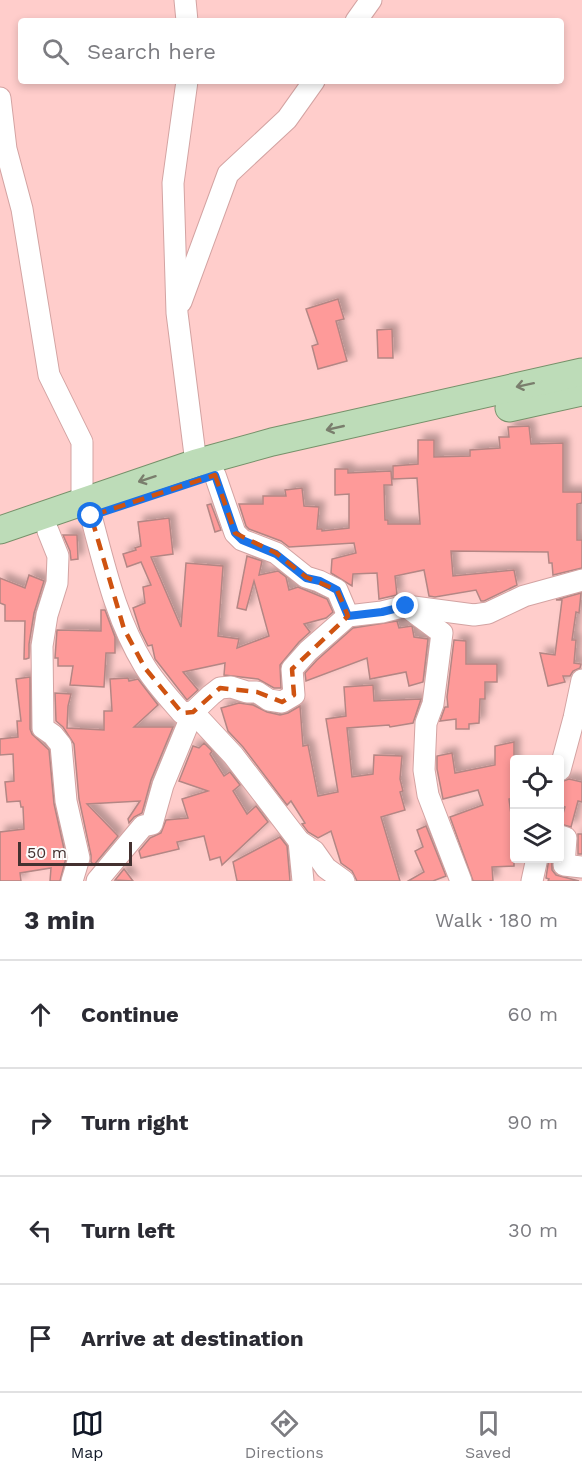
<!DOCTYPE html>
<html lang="en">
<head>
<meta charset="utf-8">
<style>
  body { margin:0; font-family:"Work Sans",sans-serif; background:#f2f2f3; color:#2b2b33 }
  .controls { position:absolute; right:18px; bottom:18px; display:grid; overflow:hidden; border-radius:6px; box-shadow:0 3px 9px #0003 }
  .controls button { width:54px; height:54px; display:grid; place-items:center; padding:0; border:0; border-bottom:2px solid #e1e1e2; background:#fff; color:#2b2b33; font:30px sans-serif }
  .scale { position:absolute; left:18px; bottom:15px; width:114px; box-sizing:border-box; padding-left:6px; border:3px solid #443130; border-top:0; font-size:16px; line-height:21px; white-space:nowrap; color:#443130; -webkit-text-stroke:4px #fcfcfc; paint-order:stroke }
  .stop { position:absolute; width:18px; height:18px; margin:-14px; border:4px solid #1a73e8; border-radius:50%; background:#fff }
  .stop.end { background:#1a73e8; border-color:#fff; box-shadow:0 2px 6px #0008 }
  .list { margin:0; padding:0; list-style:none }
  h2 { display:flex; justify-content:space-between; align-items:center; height:78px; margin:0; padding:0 24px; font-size:26px }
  h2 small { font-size:20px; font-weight:400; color:#7c7c81 }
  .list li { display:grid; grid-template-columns:39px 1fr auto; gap:18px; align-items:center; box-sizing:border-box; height:108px; padding:0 24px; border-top:2px solid #e1e1e2 }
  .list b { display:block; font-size:22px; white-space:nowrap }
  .list em { font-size:20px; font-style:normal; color:#7c7c81 }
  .icon { flex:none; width:33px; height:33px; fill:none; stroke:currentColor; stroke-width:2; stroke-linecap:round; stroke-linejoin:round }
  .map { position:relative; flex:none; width:582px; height:881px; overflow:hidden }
  .search { position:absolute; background:#fff; box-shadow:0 3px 9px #0003; left:18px; right:18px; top:18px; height:66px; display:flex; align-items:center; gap:15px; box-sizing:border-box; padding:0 21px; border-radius:6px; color:#7c7c81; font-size:22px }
  .sheet { height:510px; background:#fff }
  nav { display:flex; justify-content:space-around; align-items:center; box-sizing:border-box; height:84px; border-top:2px solid #e1e1e2; background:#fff; font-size:16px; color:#7c7c81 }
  nav a { display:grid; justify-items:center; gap:3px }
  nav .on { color:#111827 }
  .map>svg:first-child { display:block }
</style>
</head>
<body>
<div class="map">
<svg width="582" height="881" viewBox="0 0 582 881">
  <defs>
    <filter id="shadow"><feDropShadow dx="5.5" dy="-5.5" stdDeviation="3" flood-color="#0004"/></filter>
  </defs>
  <rect width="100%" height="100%" fill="#ffcdcb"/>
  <g fill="#fe9a99" stroke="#b48684" stroke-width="1.5" filter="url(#shadow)">
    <polygon points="338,299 344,319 336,321 347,361 318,369 312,346 318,344 306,309"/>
    <polygon points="392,329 393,358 378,358 377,330"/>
    <polygon points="529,426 531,444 563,443 563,492 582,492 582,503 577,504 577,540 582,540 582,568 553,575 552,563 549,563 548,552 451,551 453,576 514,570 517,585 484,601 481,601 476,590 435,597 429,596 424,570 395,576 397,595 379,599 377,573 353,574 352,586 331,573 332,559 356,553 354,543 289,547 281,541 249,529 246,526 239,504 263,504 263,496 286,496 285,490 302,488 304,506 319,507 317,529 322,529 322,531 349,528 349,494 335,495 335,469 348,469 348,473 391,471 392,485 384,485 385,520 388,520 388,524 420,524 417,478 393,479 393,466 418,464 418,440 434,440 434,457 470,456 470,450 500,448 499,437 509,437 508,427"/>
    <polygon points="211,504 221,530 215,532 207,505"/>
    <polygon points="169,518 173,554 151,557 181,627 186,563 223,566 218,636 239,639 237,648 269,636 254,581 246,610 237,608 247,556 262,561 259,575 278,571 286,577 289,590 298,587 327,599 333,612 326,618 304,624 310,632 299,642 280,665 281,688 274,688 258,679 224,675 225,663 183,672 198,690 187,700 159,664 155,659 152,645 148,646 140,630 133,608 145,603 143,587 151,585 141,562 127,567 123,554 136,550 135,548 141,546 138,522"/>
    <polygon points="63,535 77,535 78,559 71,560 70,551"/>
    <polygon points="29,575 44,581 34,613 29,644 29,658 26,659 24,659 25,621 5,621 5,605 0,603 0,578 25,588"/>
    <polygon points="581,593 579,613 576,612 572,640 576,640 574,663 581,664 580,668 573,671 570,676 563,676 565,682 548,686 540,653 555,655 562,600 556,600"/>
    <polygon points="101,610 105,610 115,637 115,653 106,653 104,687 70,685 73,666 58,666 58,658 55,658 57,630 101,631"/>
    <polygon points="397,621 399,628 412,626 414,637 428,639 423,682 409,686 406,672 370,679 367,658 306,681 305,673 317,660 353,628"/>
    <polygon points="454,640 466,641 466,664 497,664 497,682 485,682 485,699 480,699 479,723 469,724 469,729 456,729 456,719 440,721 445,707 448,707 447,697"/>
    <polygon points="30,677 30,729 32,734 49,750 54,804 66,858 60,881 50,881 51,868 20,873 21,881 0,881 0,832 24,829 23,807 21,807 20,801 7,802 5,782 14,781 13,754 0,755 0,739 18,737 17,721 21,721 16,679"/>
    <polygon points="128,678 129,681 138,679 158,705 134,727 173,727 151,780 142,813 134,817 129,823 128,819 140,801 87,804 118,836 94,865 91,862 91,855 79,799 74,744 63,727 56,721 55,693 71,694 68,706 67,728 104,730 104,711 112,711 110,679"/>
    <polygon points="373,685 374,701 421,699 413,723 390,727 389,725 347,728 352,777 373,774 374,755 402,756 400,779 403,791 400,792 405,810 381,817 400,881 357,881 352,871 341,863 331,831 318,838 308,832 302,824 305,823 291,801 287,805 243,747 228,731 221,708 239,703 253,705 267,712 280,715 288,713 300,706 303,746 308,745 318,796 338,792 326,719 346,716 344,687"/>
    <polygon points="514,742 514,798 509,799 513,829 514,829 514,866 492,867 493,881 473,881 450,817 483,805 478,790 443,799 437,769 437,756 452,753 455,773 495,765 495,746"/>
    <polygon points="204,743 212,751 210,754 224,776 230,772 240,785 233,791 247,814 256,806 268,822 222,865 220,857 210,860 204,836 177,842 179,849 141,858 139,851 150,838 161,833 166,820 188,818 182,799 208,791 179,781 193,746 199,748"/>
    <polygon points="569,779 582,782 582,802 578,801 571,827 560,824 565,807 560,805 560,782"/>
    <polygon points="426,826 446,876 433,881 408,881 424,872 415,851 423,847 417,830"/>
    <rect x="578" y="834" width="4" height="20"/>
    <polygon points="280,837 287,846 290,881 237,881 233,862"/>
    <polygon points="549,858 552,858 552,870 556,875 579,881 548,881 549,879 546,878"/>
    <polygon points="124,869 133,881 115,880"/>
  </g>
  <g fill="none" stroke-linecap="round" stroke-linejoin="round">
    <g stroke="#d3a3a2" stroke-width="23">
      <g id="minor">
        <polyline points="185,0 187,21"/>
        <polyline points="356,21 371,0"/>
        <polyline points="187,81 173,183 177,313 196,463"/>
        <polyline points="0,98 6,149 22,209 49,375 82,442 82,501"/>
        <polyline points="181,302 228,174 287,119 314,81"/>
        <polyline points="215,475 235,533 242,540 276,553 306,577 319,581 337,590 348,616"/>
        <path d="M91 516C105 568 116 619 144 665 154 682 169 698 182 713L193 712"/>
        <polyline points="48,531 58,556 57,583 47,615 42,646 43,728 53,735 61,745 66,801 79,858 72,881"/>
        <polyline points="407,607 442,633 433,704 426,723 424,770 428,795 461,881"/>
        <polyline points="193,712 233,755 299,841 314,851 326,868 344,881"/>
        <polyline points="560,770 574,718 582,680"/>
        <polyline points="560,836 566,838 564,865 582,867"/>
        <polyline points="299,841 303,881"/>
        <polyline points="97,881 143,826 152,824 163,785 193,712 211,695 220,688 231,687 247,692 257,692 269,700 282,702 294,695 292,669 308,651 348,616 382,612 406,606 474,615 488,613 524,596 582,580"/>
        <polyline points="532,881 537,858"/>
      </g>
    </g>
    <g stroke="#76916a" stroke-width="29">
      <g id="major">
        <polyline points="509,408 582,392"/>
        <polyline points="0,530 196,463 272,442 582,372"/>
      </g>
    </g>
    <use href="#minor" stroke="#fff" stroke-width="21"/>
    <use href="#major" stroke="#bddcb8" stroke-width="27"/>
  </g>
  <defs><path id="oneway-shaft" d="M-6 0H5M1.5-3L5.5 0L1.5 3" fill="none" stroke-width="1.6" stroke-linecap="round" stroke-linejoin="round" transform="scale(1.5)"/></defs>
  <g stroke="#7a7e6d">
    <use href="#oneway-shaft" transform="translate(525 385) rotate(168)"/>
    <use href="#oneway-shaft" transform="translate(335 428) rotate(167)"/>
    <use href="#oneway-shaft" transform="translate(147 479) rotate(162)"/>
  </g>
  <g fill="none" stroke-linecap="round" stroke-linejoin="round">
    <polyline stroke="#1a73e8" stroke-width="8" points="91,516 215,475 235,533 242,540 276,554 306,578 320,581 337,590 348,616 382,612 406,606"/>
  </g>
  <path fill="none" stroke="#cf5311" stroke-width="4.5" stroke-dasharray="12 8" stroke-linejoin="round" d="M215 475 235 533 276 553 306 577 337 590 348 616 292 669 294 695 282 702 257 692 220 688 193 712 182 713 145 668 124 629 91 516Z"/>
</svg>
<div class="controls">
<button><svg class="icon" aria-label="locate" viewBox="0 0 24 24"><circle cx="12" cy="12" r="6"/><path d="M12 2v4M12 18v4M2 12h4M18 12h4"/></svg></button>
<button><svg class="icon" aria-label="layers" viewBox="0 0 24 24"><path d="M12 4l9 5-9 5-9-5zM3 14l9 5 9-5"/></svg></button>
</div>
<div class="scale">50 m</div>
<div class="stop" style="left:91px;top:516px"></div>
<div class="stop end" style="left:406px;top:606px"></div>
<div class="search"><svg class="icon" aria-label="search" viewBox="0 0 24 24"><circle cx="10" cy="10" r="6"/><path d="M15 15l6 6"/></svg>Search here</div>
</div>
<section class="sheet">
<h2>3 min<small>Walk · 180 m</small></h2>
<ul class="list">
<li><svg class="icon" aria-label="ahead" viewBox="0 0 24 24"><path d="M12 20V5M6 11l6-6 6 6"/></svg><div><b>Continue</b></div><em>60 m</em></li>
<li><svg class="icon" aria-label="right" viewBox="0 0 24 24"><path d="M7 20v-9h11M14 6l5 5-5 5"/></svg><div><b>Turn right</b></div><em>90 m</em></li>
<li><svg class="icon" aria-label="left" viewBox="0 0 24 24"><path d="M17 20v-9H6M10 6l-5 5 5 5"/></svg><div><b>Turn left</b></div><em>30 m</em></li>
<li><svg class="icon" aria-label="arrive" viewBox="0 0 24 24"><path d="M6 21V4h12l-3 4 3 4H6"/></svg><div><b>Arrive at destination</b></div></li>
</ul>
</section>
<nav>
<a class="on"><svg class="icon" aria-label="map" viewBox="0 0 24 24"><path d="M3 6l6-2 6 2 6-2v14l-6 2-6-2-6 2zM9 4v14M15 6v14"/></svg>Map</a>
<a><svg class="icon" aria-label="directions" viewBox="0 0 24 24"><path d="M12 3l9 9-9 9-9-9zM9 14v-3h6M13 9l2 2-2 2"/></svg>Directions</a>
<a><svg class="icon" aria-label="saved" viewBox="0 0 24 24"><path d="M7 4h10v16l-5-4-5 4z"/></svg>Saved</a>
</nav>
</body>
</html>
